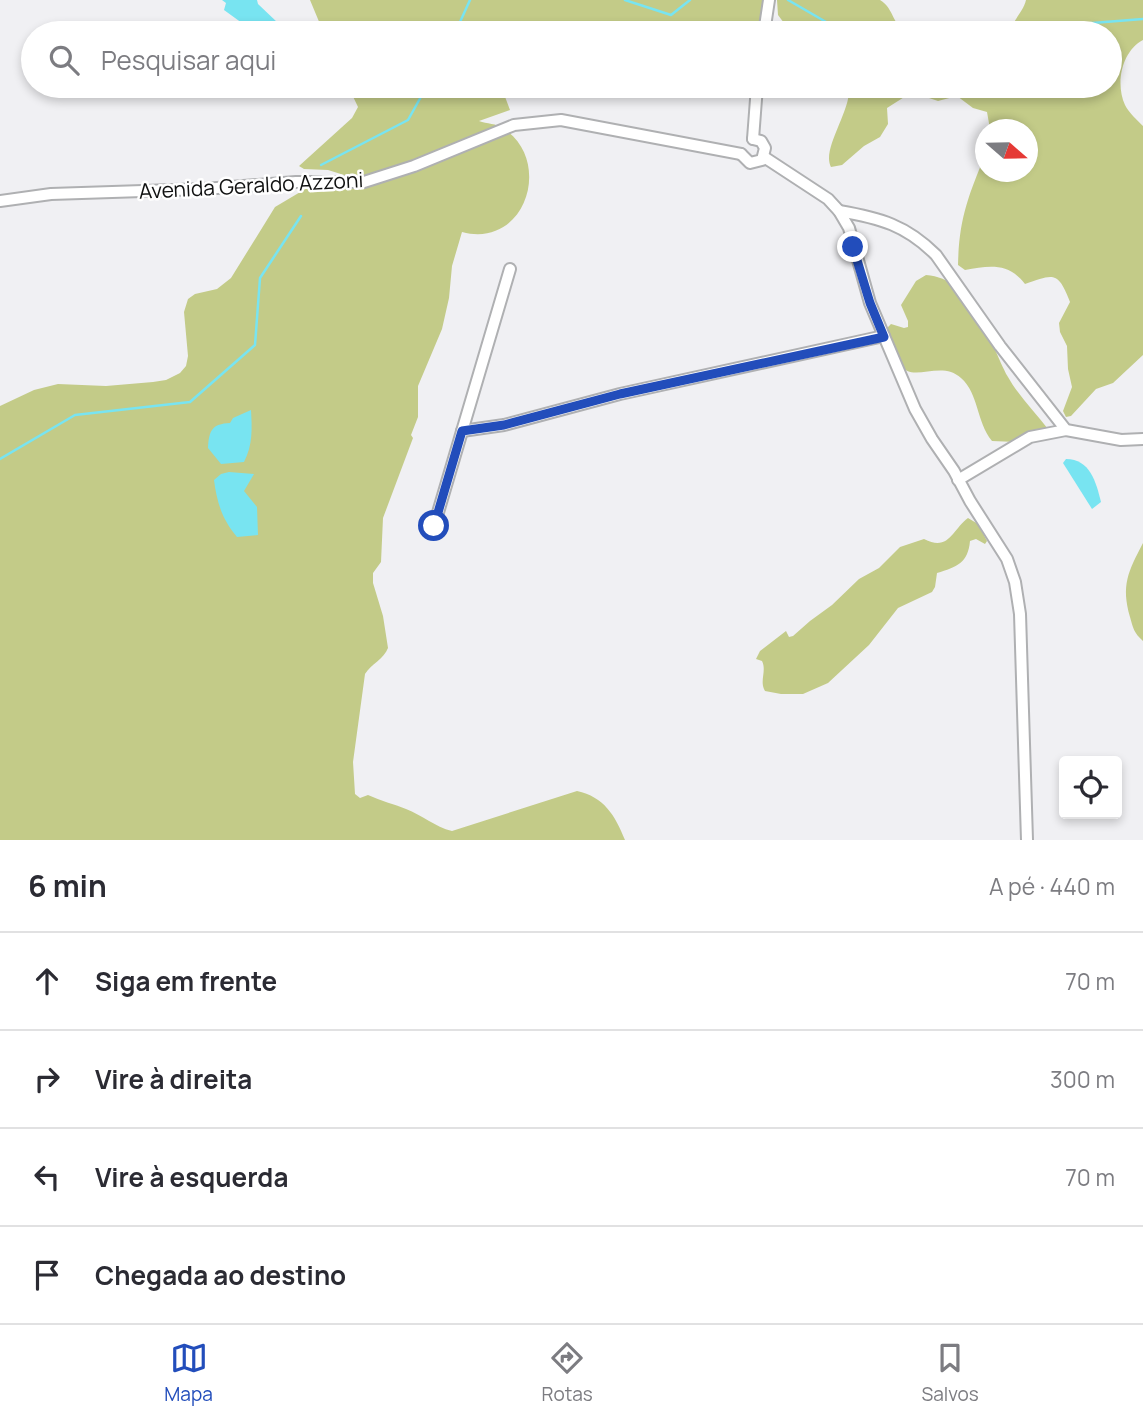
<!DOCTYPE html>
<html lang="pt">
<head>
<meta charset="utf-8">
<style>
  body { margin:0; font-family:Manrope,sans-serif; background:#f2f2f3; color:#2b2b33 }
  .controls { position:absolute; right:21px; bottom:21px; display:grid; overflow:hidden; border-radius:7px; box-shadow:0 4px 10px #0003 }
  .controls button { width:63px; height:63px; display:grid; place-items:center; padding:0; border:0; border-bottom:2px solid #e1e1e2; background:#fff; color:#2b2b33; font:35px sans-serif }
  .compass { position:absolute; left:975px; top:119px; width:63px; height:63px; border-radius:50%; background:#fff; box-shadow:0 4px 10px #0003; rotate:110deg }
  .stop { position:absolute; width:21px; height:21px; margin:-16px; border:5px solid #224dbb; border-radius:50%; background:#fff }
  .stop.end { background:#224dbb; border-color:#fff; box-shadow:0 2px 7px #0008 }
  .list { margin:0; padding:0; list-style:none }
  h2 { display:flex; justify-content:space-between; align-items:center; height:91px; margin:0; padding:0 28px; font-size:30px }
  h2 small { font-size:23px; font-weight:400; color:#7c7c81 }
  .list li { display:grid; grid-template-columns:46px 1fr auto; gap:21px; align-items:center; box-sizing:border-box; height:98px; padding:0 28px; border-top:2px solid #e1e1e2 }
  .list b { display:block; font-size:26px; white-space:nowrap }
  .list em { font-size:23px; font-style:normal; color:#7c7c81 }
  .icon { flex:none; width:38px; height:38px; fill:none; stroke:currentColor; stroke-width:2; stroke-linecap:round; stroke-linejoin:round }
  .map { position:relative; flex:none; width:1143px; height:840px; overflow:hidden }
  .search { position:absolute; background:#fff; box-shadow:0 4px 10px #0003; left:21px; right:21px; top:21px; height:77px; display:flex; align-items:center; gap:18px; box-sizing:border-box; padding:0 24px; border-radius:38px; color:#7c7c81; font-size:26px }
  .sheet { height:483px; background:#fff }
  nav { display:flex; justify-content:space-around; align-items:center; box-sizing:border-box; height:98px; border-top:2px solid #e1e1e2; background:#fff; font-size:19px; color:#7c7c81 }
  nav a { display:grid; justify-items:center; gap:4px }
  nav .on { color:#224dbb }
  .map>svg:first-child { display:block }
</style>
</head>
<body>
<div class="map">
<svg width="1143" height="840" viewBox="0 0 1143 840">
  <rect width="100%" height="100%" fill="#f0f0f3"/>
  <g fill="#c3cb88">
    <polygon points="310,0 766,0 759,33 322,33 320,24"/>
    <path d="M777 0H880C895 9 892 27 909 33H802L784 23 778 15Z"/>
    <path d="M1026 0H1143V40C1122 51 1115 83 1125 105 1129 113 1137 120 1143 126V355L1113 383 1096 389 1071 416 1066 417 1063 411 1072 387 1068 369 1067 346 1060 332 1059 323 1070 302C1058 271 1054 274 1025 284 1008 262 989 266 965 270L958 265C959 219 968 197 985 155L986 172H1028V130L990 129 987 112 973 108 957 96 938 101 917 94H909L887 108 888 124 880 137 864 146 842 165 831 167C821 149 852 110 849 86H1110V33H1010C1012 20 1023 13 1026 0Z"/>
    <polygon points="934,22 958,23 971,33 914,33 920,32"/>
    <path d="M348 86H501L510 110 479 121C487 124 496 123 504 129 553 161 526 249 462 232L452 266 449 298 442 329 418 386V417L411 435 413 438 383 518 381 562 373 573V583L383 616 388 648C384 659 371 664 365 674L353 762 355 794 360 798 368 795C381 801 394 804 406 809 422 815 435 827 452 831L577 791C604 797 615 815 625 840H0V406L34 390 58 384 106 386 153 382 166 380 180 373 186 366 188 356 184 312 188 299 195 294 217 289 231 278 275 207 307 188 344 179V175L328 170 304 169 299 166 352 118 358 107Z"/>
    <path d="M926 275C974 278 989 342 1008 377 1018 395 1035 412 1048 429L1016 442 992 441C976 421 979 394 961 378 941 359 912 384 901 365 894 355 891 341 886 329L891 324 904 328 908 327V321L901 305 916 281Z"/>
    <path d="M968 518 978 524 987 541 985 544 976 539 970 541C968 563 957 567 937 573L935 587 932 592 898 608 869 645 828 683 803 694H781L765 691C759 681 767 671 762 661L756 659 760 651 786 631 789 637 793 636 810 621 832 605 859 579 879 568 900 547 924 539C949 552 952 530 968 518Z"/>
    <path d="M1143 543V641C1134 633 1133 628 1130 617 1121 585 1128 572 1143 543Z"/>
  </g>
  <g fill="#78e4f1">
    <polygon points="222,0 257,0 258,4 278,23 274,33 266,33 266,28 253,31 224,10 226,3"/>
    <path d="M251 410C252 428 253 445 244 462L221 464 208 448C209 430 212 424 230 423L233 418Z"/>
    <path d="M1066 459C1090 459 1096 482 1101 502L1092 509 1063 463Z"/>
    <path d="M229 472 254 474 244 491 257 507 258 535 237 537C222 519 217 503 214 480L221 474Z"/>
  </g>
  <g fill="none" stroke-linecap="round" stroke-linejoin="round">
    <g stroke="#78e4f1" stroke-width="2.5">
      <polyline points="625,0 671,15 690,0"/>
      <polyline points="788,0 845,33"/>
      <polyline points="455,33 470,0"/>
      <polyline points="1061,33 1067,25 1143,19"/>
      <polyline points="321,165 408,120 427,86"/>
      <polyline points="0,459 75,415 190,402 255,345 260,278 301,216"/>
    </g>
    <g stroke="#afb0b2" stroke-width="14">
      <g id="minor">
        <polyline points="764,33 769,0"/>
        <polyline points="753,139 757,86"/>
        <polyline points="741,154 750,163 762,160 765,148 761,141 753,139"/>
        <polyline points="764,157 828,199 839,211 849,228 870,303 915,409 932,439 954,471 970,501 1007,559 1015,582 1020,614 1027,840"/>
        <polyline points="0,201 51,194 204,189 296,182 364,182 414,166 514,125 561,120 741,154"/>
        <path d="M839 211C880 218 906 225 936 255L1000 346 1066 430 1121 440 1143 439"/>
        <polyline points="462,431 504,425 620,394 884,336"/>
        <polyline points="958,480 1030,437 1066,430"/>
        <polyline points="434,526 510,269"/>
      </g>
    </g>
    <use href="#minor" stroke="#fff" stroke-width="10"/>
  </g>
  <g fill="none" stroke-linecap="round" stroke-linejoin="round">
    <polyline stroke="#224dbb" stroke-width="9" points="434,526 462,431 504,425 620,394 884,337 870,303 853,247"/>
  </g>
  <g text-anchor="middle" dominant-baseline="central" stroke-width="5" stroke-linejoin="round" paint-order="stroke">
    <g font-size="21" fill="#101111" stroke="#fff">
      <text transform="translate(251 185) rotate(-3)">Avenida Geraldo Azzoni</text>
    </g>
  </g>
</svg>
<div class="controls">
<button><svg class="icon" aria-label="locate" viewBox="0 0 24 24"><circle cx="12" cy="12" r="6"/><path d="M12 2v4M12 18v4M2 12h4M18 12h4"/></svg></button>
</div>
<svg class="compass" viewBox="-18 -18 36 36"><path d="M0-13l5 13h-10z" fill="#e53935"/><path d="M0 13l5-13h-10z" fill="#7c7c81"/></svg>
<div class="stop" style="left:434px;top:526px"></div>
<div class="stop end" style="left:853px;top:247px"></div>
<div class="search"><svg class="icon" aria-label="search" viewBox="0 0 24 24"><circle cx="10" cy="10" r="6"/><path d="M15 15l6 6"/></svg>Pesquisar aqui</div>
</div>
<section class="sheet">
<h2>6 min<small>A pé · 440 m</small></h2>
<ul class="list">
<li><svg class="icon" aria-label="ahead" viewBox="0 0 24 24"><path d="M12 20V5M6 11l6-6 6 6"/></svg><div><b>Siga em frente</b></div><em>70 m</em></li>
<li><svg class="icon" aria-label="right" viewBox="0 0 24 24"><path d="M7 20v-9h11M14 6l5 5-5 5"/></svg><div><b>Vire à direita</b></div><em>300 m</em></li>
<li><svg class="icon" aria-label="left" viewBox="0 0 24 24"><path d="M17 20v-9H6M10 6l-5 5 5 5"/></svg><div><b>Vire à esquerda</b></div><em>70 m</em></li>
<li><svg class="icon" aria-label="arrive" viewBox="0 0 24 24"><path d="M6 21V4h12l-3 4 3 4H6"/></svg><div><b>Chegada ao destino</b></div></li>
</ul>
</section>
<nav>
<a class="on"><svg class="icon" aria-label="map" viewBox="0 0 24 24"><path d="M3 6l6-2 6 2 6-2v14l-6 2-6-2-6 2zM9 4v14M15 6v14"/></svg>Mapa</a>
<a><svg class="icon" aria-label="directions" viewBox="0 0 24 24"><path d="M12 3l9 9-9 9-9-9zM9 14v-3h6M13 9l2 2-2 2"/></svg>Rotas</a>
<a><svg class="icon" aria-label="saved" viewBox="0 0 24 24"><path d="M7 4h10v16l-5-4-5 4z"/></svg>Salvos</a>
</nav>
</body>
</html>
